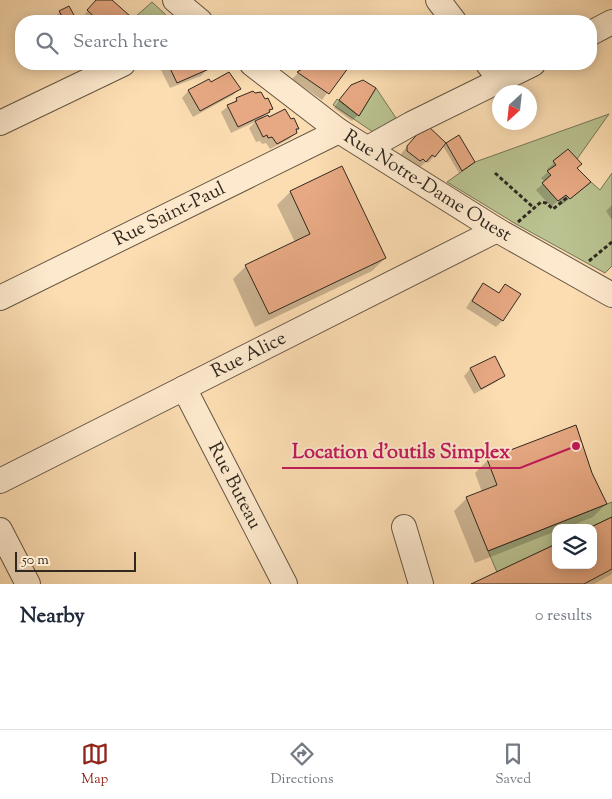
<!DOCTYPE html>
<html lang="en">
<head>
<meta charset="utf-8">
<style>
  body { margin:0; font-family:"Sorts Mill Goudy",serif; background:#f2f2f3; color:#1f2937 }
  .controls { position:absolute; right:15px; bottom:15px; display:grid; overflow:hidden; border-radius:10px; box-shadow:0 2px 12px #0003 }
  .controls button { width:45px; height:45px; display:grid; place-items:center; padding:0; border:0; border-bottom:1px solid #e0e1e3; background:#fff; color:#1f2937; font:25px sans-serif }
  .compass { position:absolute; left:492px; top:85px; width:45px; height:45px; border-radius:50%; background:#fff; box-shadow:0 2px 12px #0003; rotate:207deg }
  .scale { position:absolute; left:15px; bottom:12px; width:121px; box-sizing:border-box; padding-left:5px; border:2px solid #312920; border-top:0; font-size:14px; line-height:18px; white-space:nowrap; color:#312920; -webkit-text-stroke:4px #fde9cd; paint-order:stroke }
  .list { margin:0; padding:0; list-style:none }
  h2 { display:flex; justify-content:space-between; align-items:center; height:65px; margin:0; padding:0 20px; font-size:21px }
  h2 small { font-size:16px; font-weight:400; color:#747a83 }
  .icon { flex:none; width:28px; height:28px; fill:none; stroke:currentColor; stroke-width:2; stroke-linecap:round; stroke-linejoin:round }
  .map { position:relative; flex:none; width:612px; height:584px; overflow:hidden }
  .search { position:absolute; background:#fff; box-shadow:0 2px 12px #0003; left:15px; right:15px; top:15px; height:55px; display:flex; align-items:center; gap:12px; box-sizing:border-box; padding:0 18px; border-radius:20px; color:#747a83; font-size:19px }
  .sheet { height:145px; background:#fff }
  nav { display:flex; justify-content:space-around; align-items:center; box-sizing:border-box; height:70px; border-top:1px solid #e0e1e3; background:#fff; font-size:14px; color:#747a83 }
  nav a { display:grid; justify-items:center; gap:2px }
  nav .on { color:#8f2418 }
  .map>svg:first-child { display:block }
</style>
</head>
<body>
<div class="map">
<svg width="612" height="584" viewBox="0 0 612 584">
  <rect width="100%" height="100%" fill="#fcddb2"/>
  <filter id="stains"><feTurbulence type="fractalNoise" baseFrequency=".004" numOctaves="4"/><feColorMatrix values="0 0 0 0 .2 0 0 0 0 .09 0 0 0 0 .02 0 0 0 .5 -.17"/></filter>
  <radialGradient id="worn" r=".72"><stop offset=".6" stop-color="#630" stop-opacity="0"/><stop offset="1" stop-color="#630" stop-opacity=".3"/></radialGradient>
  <g fill="#b9c290" stroke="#757658">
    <polygon points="152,2 166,15 167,21 126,21 130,16 134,18"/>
    <polygon points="376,88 396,118 373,132 333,105 337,99 359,116"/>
    <polygon points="609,114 577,159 568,150 553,161 556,165 547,171 551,175 542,183 558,201 566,195 571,198 591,182 600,190 612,173 612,266 605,273 516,224 447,182 475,162"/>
    <polygon points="612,502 612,517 589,528 556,528 556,544 497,572 488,551"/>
  </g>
  <g fill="#0003">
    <polygon points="97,0 110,0 129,16 124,21 93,21 85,14"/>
    <polygon points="60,12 74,17 68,21 61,21 57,15"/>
    <polygon points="167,64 205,64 208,69 201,76 170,88 161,70"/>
    <polygon points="313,64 349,64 322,100 292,79 298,73"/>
    <polygon points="209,81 210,84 239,89 233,95 193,117 182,98 188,91"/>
    <polygon points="344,93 358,115 352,121 334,108"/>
    <polygon points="237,99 272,108 261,119 297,128 295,130 296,133 289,139 270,149 266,143 262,144 260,141 256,142 249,128 255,122 231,133 221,112"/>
    <polygon points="428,128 446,145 458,137 471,165 459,173 443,146 428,163 426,162 419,168 401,157 401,154 414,138"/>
    <polygon points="568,151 576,169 582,188 563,204 558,201 551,207 536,190 545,182 541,178 549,171 547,169"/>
    <polygon points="341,168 385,258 372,271 255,327 233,279 246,266 295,242 277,205 290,192"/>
    <polygon points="612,205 612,220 606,211"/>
    <polygon points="484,284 498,294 505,285 520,294 502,321 496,327 466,308 477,291"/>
    <polygon points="495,357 503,375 496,382 474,394 464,376 470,369"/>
    <polygon points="488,460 591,473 606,504 593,517 565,528 556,528 556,531 475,563 454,511 467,498 482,492 475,473"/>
    <polygon points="612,518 612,574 594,584 474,584 556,545 556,565 593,565"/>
  </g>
  <g fill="#e7a983" stroke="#312920">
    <polygon points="96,0 112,0 130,16 126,21 99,21 87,10"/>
    <polygon points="69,6 75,17 65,21 59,11"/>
    <polygon points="168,64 206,64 209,69 177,83"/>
    <polygon points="311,64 351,64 329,94 297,72"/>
    <polygon points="229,72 241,89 200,111 188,90 209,79 211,82"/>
    <polygon points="363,80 376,88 359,116 339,100 351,85"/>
    <polygon points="253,91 255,93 261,92 265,99 268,98 273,109 269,110 270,112 238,127 227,105 237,101 236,98"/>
    <polygon points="285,109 291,119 294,118 299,129 296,129 297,133 277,144 272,137 268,138 267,135 263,137 255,121 268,115 269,117"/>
    <polygon points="428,126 446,143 435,157 432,155 426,162 423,159 420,161 407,151 407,146 421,130 424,132"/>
    <polygon points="459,135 475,162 462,171 446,143"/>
    <polygon points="568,149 582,164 577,168 591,182 570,199 566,195 558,201 542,183 551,175 547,171 556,165 553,161"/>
    <polygon points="342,166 386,258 269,314 245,265 310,234 290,191"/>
    <polygon points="483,283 499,293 505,284 521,294 503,321 472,301"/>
    <polygon points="495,356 505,376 481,389 470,368"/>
    <polygon points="576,425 592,473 607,504 488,551 466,497 497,485 487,459"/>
    <polygon points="612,517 612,569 584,584 471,584 556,544 556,565 593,565 593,528 589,528"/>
  </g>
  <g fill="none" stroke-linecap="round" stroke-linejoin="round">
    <g stroke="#645644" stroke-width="26">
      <g id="minor">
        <polyline points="175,0 200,21"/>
        <polyline points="438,0 454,21"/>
        <polyline points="591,33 612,22"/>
        <path id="s1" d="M252 64 339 131 497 230 612 295"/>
        <polyline points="488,64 501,81"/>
        <polyline points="0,123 123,64"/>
        <polyline points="368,148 411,124 533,64"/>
        <path id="s2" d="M0 298 339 131"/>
        <path id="s3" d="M184 388 285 584"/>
        <path id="s4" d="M0 481 497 230"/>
        <polyline points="404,527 421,584"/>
        <polyline points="0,530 28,584"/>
      </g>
    </g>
    <g stroke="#312920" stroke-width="3" stroke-dasharray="4 2.5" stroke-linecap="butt">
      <polyline points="218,16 224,21"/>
      <polyline points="495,173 534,208"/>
      <polyline points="518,222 541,202 546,203 553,209 568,197"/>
      <polyline points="589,261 612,242"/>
    </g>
    <use href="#minor" stroke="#fde9cd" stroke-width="24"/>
  </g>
  <g text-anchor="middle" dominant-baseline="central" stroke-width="4" stroke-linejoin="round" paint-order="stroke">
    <g font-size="19" fill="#312920" stroke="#fde9cd">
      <text stroke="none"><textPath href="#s1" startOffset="214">Rue Notre-Dame Ouest</textPath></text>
      <text stroke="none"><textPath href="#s2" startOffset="189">Rue Saint-Paul</textPath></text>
      <text stroke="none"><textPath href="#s4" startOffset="279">Rue Alice</textPath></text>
      <text stroke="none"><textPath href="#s3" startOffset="110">Rue Buteau</textPath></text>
    </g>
  </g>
  <path fill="none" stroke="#c2185b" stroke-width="2" d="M576 446L520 468H282"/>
  <circle fill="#c2185b" stroke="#fde9cd" stroke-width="2" cx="576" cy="446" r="5"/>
  <g font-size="20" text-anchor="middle" font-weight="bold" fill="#c2185b" stroke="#fde9cd" stroke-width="4" stroke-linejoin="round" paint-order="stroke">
    <text x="401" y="458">Location d'outils Simplex</text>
  </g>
  <rect width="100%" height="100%" filter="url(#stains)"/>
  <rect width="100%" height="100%" fill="url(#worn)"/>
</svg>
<div class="controls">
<button><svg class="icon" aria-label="layers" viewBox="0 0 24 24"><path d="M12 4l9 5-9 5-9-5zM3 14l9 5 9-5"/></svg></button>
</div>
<svg class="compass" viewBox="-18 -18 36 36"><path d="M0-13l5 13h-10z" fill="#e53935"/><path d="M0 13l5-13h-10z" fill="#747a83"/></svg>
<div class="scale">50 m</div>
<div class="search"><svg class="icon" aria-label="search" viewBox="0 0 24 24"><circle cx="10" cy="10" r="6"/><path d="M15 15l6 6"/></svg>Search here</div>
</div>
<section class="sheet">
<h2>Nearby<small>0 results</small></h2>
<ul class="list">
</ul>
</section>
<nav>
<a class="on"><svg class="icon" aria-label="map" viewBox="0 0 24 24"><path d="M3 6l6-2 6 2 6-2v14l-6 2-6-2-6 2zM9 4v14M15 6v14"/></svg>Map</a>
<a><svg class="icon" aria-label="directions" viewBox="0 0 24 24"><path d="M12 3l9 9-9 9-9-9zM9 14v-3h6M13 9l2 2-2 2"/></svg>Directions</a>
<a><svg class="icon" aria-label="saved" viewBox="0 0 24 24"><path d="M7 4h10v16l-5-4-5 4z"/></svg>Saved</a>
</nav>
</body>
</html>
